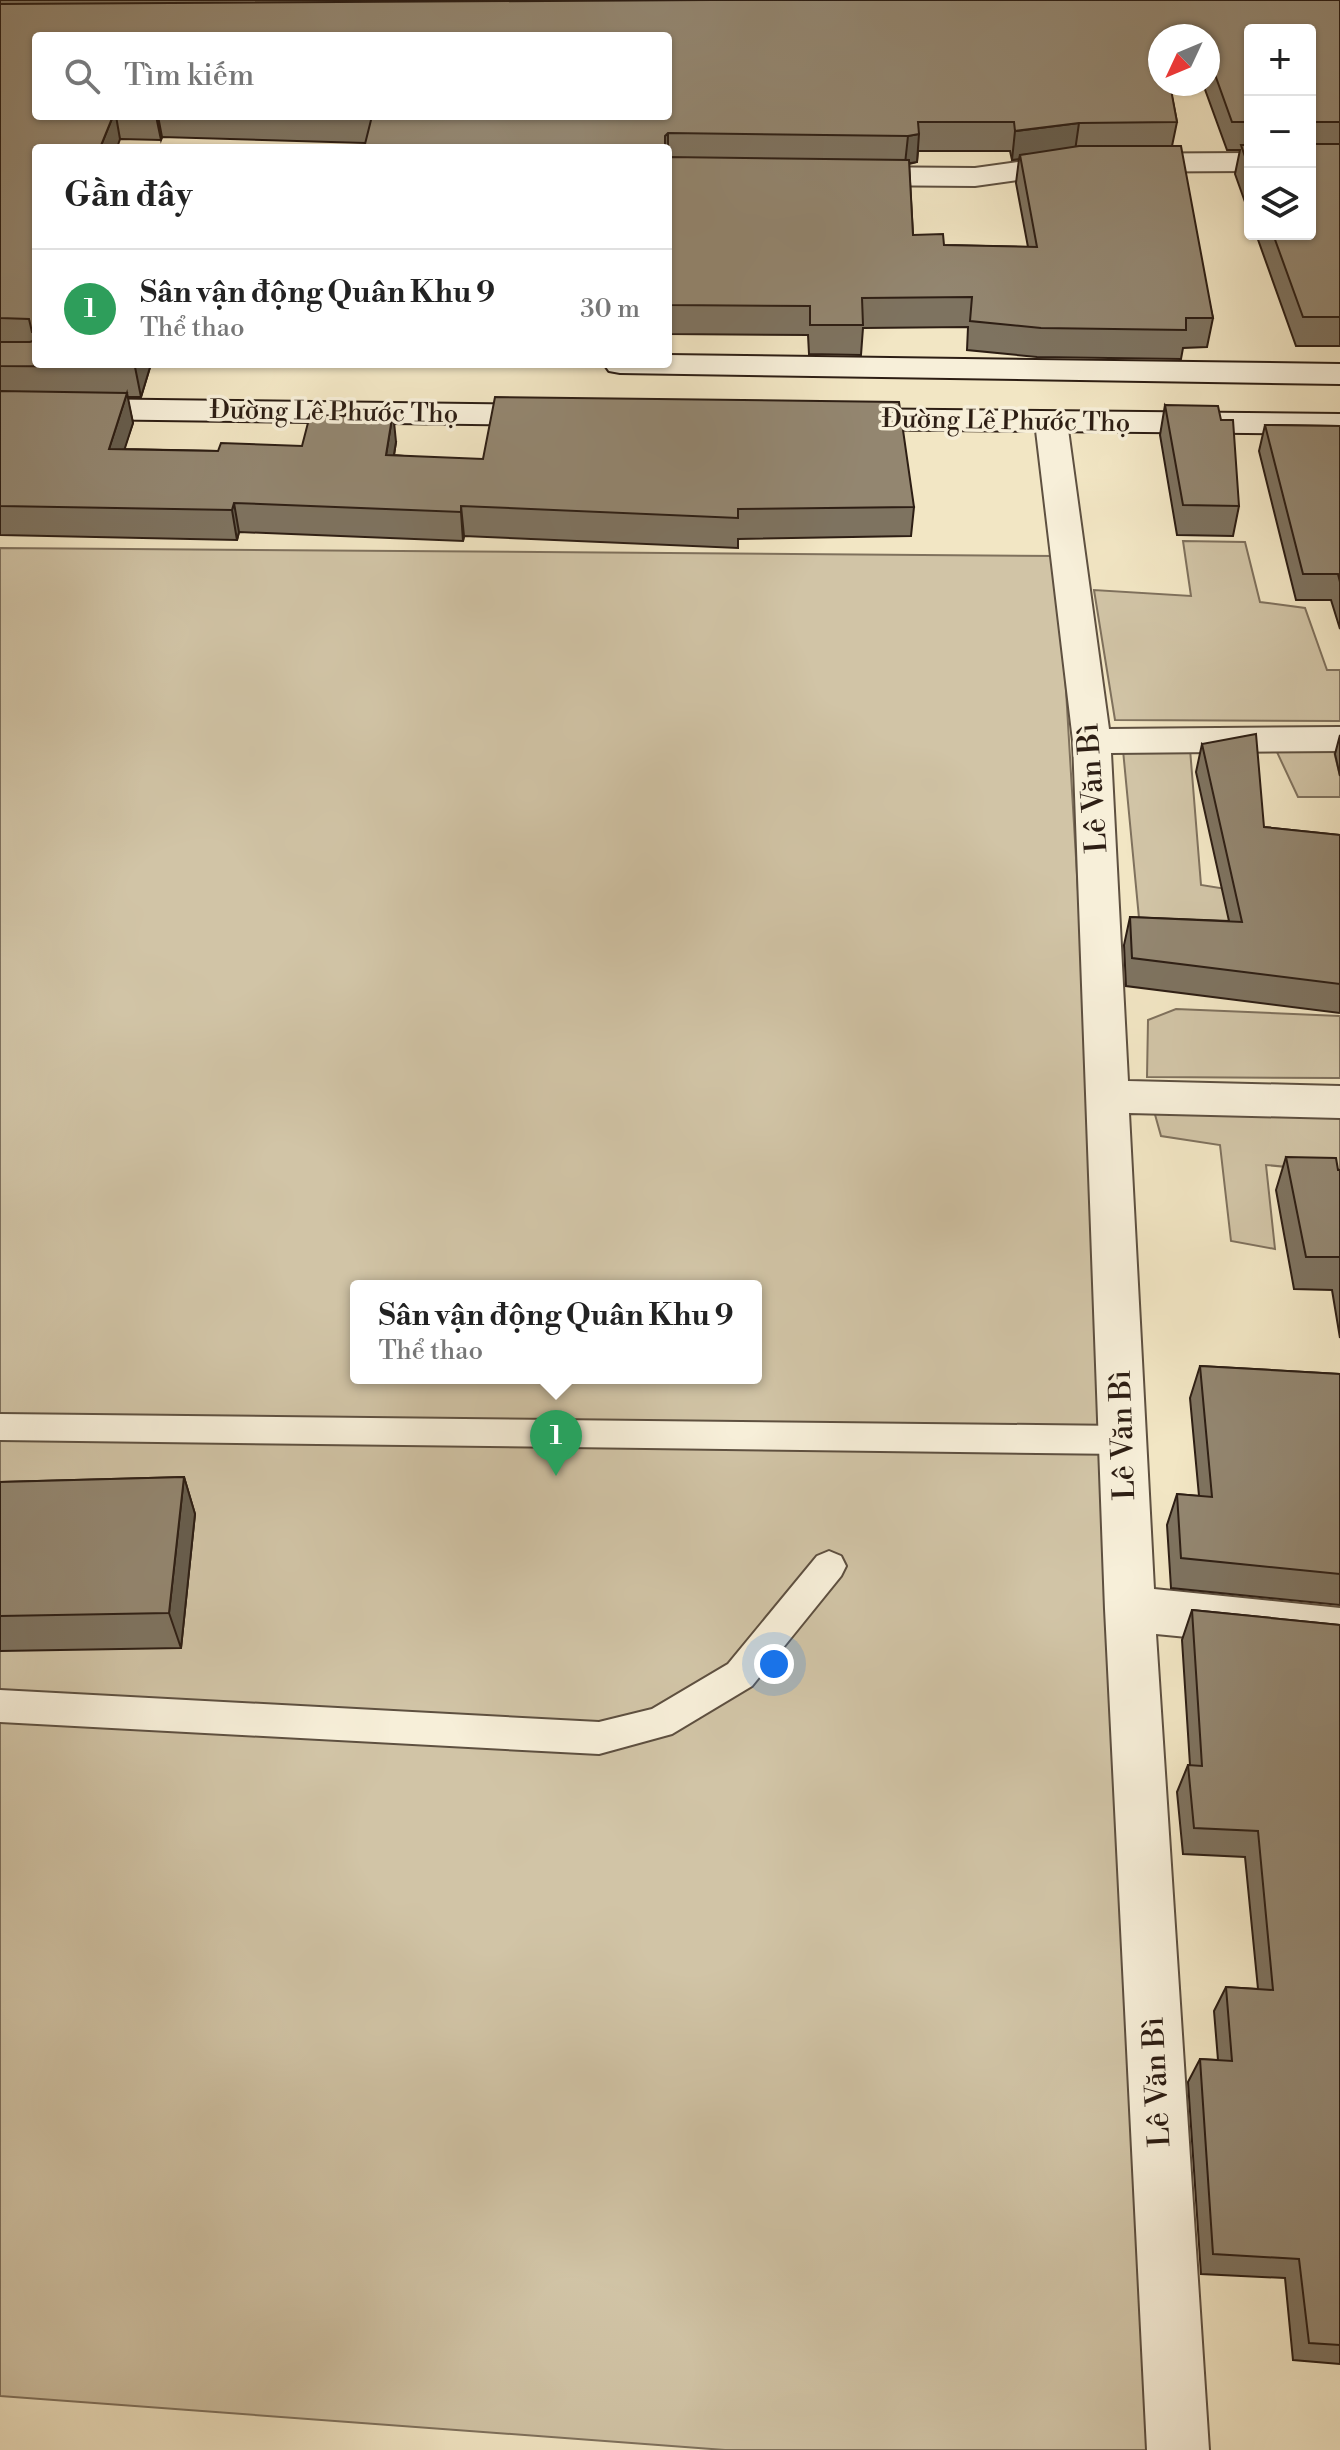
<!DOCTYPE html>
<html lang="vi">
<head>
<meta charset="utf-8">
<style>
  body { margin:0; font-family:"Libre Bodoni",serif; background:#f6f6f6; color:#222 }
  .controls { position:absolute; right:24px; top:24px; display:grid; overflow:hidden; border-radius:8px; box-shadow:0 2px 6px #0004 }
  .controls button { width:72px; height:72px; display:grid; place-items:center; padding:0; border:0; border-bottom:2px solid #e0e0e0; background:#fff; color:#222; font:40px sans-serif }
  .compass { position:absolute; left:1148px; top:24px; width:72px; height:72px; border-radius:50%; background:#fff; box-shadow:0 2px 6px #0004; rotate:226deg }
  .you { position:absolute; left:774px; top:1664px; width:28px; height:28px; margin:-20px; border:6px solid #fff; border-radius:50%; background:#1a73e8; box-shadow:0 0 0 12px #1a73e833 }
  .badge { display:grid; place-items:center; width:52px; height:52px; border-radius:50%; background:#1a73e8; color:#fff; font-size:26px; font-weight:700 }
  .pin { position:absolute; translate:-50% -66px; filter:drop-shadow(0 2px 4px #0008) }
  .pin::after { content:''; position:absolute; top:42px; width:28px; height:24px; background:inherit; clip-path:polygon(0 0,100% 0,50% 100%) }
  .popup { position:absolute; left:350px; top:1280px; width:412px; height:104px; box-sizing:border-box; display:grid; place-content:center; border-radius:8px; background:#fff; filter:drop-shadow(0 2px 6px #0005); font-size:26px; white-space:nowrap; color:#767676 }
  .popup b { font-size:30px; color:#222 }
  .popup::after { content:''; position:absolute; left:50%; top:100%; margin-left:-16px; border:16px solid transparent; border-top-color:#fff }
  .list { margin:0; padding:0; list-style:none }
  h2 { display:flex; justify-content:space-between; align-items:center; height:104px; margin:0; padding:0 32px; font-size:34px }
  h2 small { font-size:26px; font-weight:400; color:#767676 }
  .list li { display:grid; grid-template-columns:52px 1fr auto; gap:24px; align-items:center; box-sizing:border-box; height:120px; padding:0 32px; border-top:2px solid #e0e0e0 }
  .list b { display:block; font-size:30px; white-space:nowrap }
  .list p { margin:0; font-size:26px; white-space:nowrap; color:#767676 }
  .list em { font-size:26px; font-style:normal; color:#767676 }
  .icon { flex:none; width:44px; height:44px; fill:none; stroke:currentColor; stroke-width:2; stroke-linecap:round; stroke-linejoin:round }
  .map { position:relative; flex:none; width:1340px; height:2450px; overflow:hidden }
  .search { position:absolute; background:#fff; box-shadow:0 2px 6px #0004; left:32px; top:32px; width:640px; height:88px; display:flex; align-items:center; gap:20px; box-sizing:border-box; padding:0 28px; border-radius:8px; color:#767676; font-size:30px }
  .panel { position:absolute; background:#fff; box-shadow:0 2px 6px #0004; left:32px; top:144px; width:640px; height:224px; border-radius:8px }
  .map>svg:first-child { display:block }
</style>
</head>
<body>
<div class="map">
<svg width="1340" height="2450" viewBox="0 0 1340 2450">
  <rect width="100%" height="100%" fill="#f2e6c4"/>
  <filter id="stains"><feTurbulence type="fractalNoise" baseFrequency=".0025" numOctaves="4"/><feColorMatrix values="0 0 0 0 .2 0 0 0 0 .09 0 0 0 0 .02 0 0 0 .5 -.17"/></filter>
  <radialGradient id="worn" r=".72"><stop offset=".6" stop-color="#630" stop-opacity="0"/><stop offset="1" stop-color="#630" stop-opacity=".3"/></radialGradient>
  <g fill="#d1c4a6" stroke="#7f715d" stroke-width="2" fill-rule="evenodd">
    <polygon points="1183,541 1245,542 1260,602 1305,608 1327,670 1340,670 1340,721 1115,720 1094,590 1191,596"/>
    <path d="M0 548 1058 556 1171 2450H725L0 2396ZM356 1286H756V1378H356Z"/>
    <polygon points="1333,747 1340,776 1340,797 1298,797 1276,750"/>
    <polygon points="1190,749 1201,885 1257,894 1340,927 1139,918 1123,750"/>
    <polygon points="1176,1009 1340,1016 1340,1078 1147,1077 1148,1020"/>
    <polygon points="1340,1110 1340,1172 1266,1165 1275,1249 1231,1241 1220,1145 1161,1136 1154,1111"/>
  </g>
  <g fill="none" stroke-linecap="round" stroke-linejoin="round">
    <g stroke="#5e5040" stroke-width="4">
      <g id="lane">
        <polygon points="0,1414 1123,1426 1134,1430 1139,1440 1134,1450 1123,1454 0,1440"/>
        <polygon points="829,1551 841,1556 846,1566 841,1576 752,1686 672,1734 599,1754 0,1722 0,1690 599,1722 652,1709 728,1664 817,1556"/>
      </g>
    </g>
    <g stroke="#5e5040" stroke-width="4">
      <g id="street">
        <polygon points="1250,153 1250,171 1075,172 975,186 850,185 840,182 836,176 840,170 850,167 975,168 1075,154"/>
        <polygon points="1051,412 1062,415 1067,422 1109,729 1340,727 1340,751 1111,753 1128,1081 1340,1086 1340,1118 1129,1113 1154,1589 1340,1608 1340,1652 1156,1634 1209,2450 1147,2450 1105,1609 1073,741 1035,422 1040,415"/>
      </g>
    </g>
    <g stroke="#2d1e14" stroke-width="4">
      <g id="secondary">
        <polygon points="668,355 1340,364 1340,384 620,373 609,371 604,364 668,364"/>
        <polygon points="0,398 550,405 561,408 566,415 561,422 550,425 0,418"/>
        <polygon points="842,409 1340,414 1340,434 842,429 831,426 826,419 831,412"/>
      </g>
    </g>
    <use href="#lane" fill="#f7efd9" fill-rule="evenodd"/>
    <use href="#street" fill="#f7efd9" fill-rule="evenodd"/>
    <use href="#secondary" fill="#f7efd9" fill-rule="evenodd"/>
  </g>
  <g fill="#7e7360" stroke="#2d1e14" stroke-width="2" fill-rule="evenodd">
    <path d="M0 0H1340V346H1296L1256 234H1310L1250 30V216L1235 174 1240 150H1227L1203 84H1208V36H1160L1177 122 1172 146 1213 318 1207 347 1183 348 1181 359 1037 357 967 350 968 327 863 328 861 355 809 354 808 335 668 334V148L365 143 162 137 161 140 120 139 36 148V364H151L141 397H127L133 423 124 449 218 451 396 442 394 455 914 507 911 536 738 539V548L464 536 463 541 239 532 237 540 0 535ZM668 36V116H36ZM918 151H1010L1012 160 1019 159 1016 183 1028 247 944 245 913 235 909 164 917 162Z"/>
    <polygon points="1165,405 1239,506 1233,536 1177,535 1160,435"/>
    <polygon points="1265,425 1340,426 1340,629 1331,600 1296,600 1259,451"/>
    <polygon points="1340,735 1340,776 1335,754"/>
    <polygon points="1202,744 1264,827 1340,835 1340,1013 1126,986 1124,945 1130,917 1229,921 1196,772"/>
    <polygon points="1286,1157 1340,1170 1340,1338 1332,1290 1294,1289 1276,1190"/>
    <polygon points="1200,1366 1340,1374 1340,1605 1171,1588 1167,1525 1177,1494 1199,1496 1190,1398"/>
    <polygon points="184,1477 195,1514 181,1648 0,1651 0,1482"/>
    <polygon points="1192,1610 1340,1625 1340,2364 1293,2360 1285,2278 1201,2274 1188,2082 1200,2059 1218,2060 1214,2011 1226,1987 1258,1989 1245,1857 1183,1854 1177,1792 1188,1765 1190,1765 1182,1640"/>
  </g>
  <g fill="#675e4e" stroke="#2d1e14" stroke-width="2">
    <polygon points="1198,29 1197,36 1171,36"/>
    <polygon points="113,116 116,116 120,139 117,148 100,148"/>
    <polygon points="156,116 158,116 162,137 161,140"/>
    <polygon points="1079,123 1075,151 1020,155 1019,159 1012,160 1015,131"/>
    <polygon points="668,133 668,162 668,148 665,148 665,136"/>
    <polygon points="919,134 917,162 905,164 908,136"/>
    <polygon points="136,364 151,364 141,397 135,367"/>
    <polygon points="127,393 133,423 115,479 109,449"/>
    <polygon points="393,412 396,442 389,485 386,455"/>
    <polygon points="234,503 239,532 237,540 232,510"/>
    <polygon points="461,506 464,536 463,541 461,512"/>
    <polygon points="184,1477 195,1514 181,1648 169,1613"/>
  </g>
  <g fill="#938670" stroke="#2d1e14" stroke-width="2">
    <polygon points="709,0 1340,0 1340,122 1314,122 1314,144 1340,144 1340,317 1303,317 1273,234 1310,234 1310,30 1250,30 1250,122 1232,122 1208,55 1208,36 1201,36 1198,29 1171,36 1160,36 1160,84 1170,84 1177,122 1079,123 1015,131 1014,122 918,122 919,134 908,136 668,133 665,136 665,148 364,148 372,116 668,116 668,36 36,36 36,116 113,116 100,148 36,148 36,332 32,332 29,319 0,318 0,4"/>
    <polygon points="1241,145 1250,145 1250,171"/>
    <polygon points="1079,146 1181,146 1213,318 1186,318 1186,330 1041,328 970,321 972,297 862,298 863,325 810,325 810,306 668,305 668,157 909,160 913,235 943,234 944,245 1037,247 1020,155"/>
    <polygon points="36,340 36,364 136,364 135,367 0,366 0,342 30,342"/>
    <polygon points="0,391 127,393 109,449 218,451 221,443 302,446 310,415 345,416 346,411 393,412 386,455 483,459 495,397 899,402 914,507 738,509 738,518 461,506 461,512 234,503 232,510 0,506"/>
    <polygon points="1165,405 1218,406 1221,420 1233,420 1239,506 1183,505"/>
    <polygon points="1265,425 1340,426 1340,582 1338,574 1303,574"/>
    <polygon points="1256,734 1264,827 1340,835 1340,984 1132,958 1130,917 1242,922 1202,744"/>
    <polygon points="1286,1157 1336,1158 1338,1170 1340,1170 1340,1257 1306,1257"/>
    <polygon points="1200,1366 1340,1374 1340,1574 1181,1558 1177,1494 1212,1497"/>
    <polygon points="184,1477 169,1613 0,1616 0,1482"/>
    <polygon points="1192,1610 1340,1625 1340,2345 1309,2343 1299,2259 1213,2254 1200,2059 1232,2061 1226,1987 1273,1990 1258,1831 1194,1828 1188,1765 1202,1766"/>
  </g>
  <g text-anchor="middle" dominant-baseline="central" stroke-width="7" stroke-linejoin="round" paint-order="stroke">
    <g font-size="26" fill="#2d1e14" stroke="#f7efd9">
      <text transform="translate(334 412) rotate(1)">Đường Lê Phước Thọ</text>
      <text transform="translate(1006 421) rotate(1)">Đường Lê Phước Thọ</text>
    </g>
    <g font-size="30" fill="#2d1e14" stroke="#f7efd9">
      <text transform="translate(1093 788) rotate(-94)">Lê Văn Bì</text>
      <text transform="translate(1123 1435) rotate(-92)">Lê Văn Bì</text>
      <text transform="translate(1157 2082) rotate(-93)">Lê Văn Bì</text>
    </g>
  </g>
  <rect width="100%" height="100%" filter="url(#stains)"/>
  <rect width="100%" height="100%" fill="url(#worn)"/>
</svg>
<div class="controls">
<button>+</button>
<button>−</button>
<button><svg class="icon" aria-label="layers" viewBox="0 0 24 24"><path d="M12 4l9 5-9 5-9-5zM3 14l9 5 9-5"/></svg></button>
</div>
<svg class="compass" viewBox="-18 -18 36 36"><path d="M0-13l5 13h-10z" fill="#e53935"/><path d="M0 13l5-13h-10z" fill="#767676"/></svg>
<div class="you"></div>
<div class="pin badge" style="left:556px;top:1476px;background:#2e9e5b">1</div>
<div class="popup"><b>Sân vận động Quân Khu 9</b>Thể thao</div>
<div class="search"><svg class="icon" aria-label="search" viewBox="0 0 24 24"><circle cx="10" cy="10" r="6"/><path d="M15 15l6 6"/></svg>Tìm kiếm</div>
<section class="panel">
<h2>Gần đây<small></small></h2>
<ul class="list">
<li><span class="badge" style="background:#2e9e5b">1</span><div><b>Sân vận động Quân Khu 9</b><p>Thể thao</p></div><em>30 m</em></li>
</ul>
</section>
</div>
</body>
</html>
